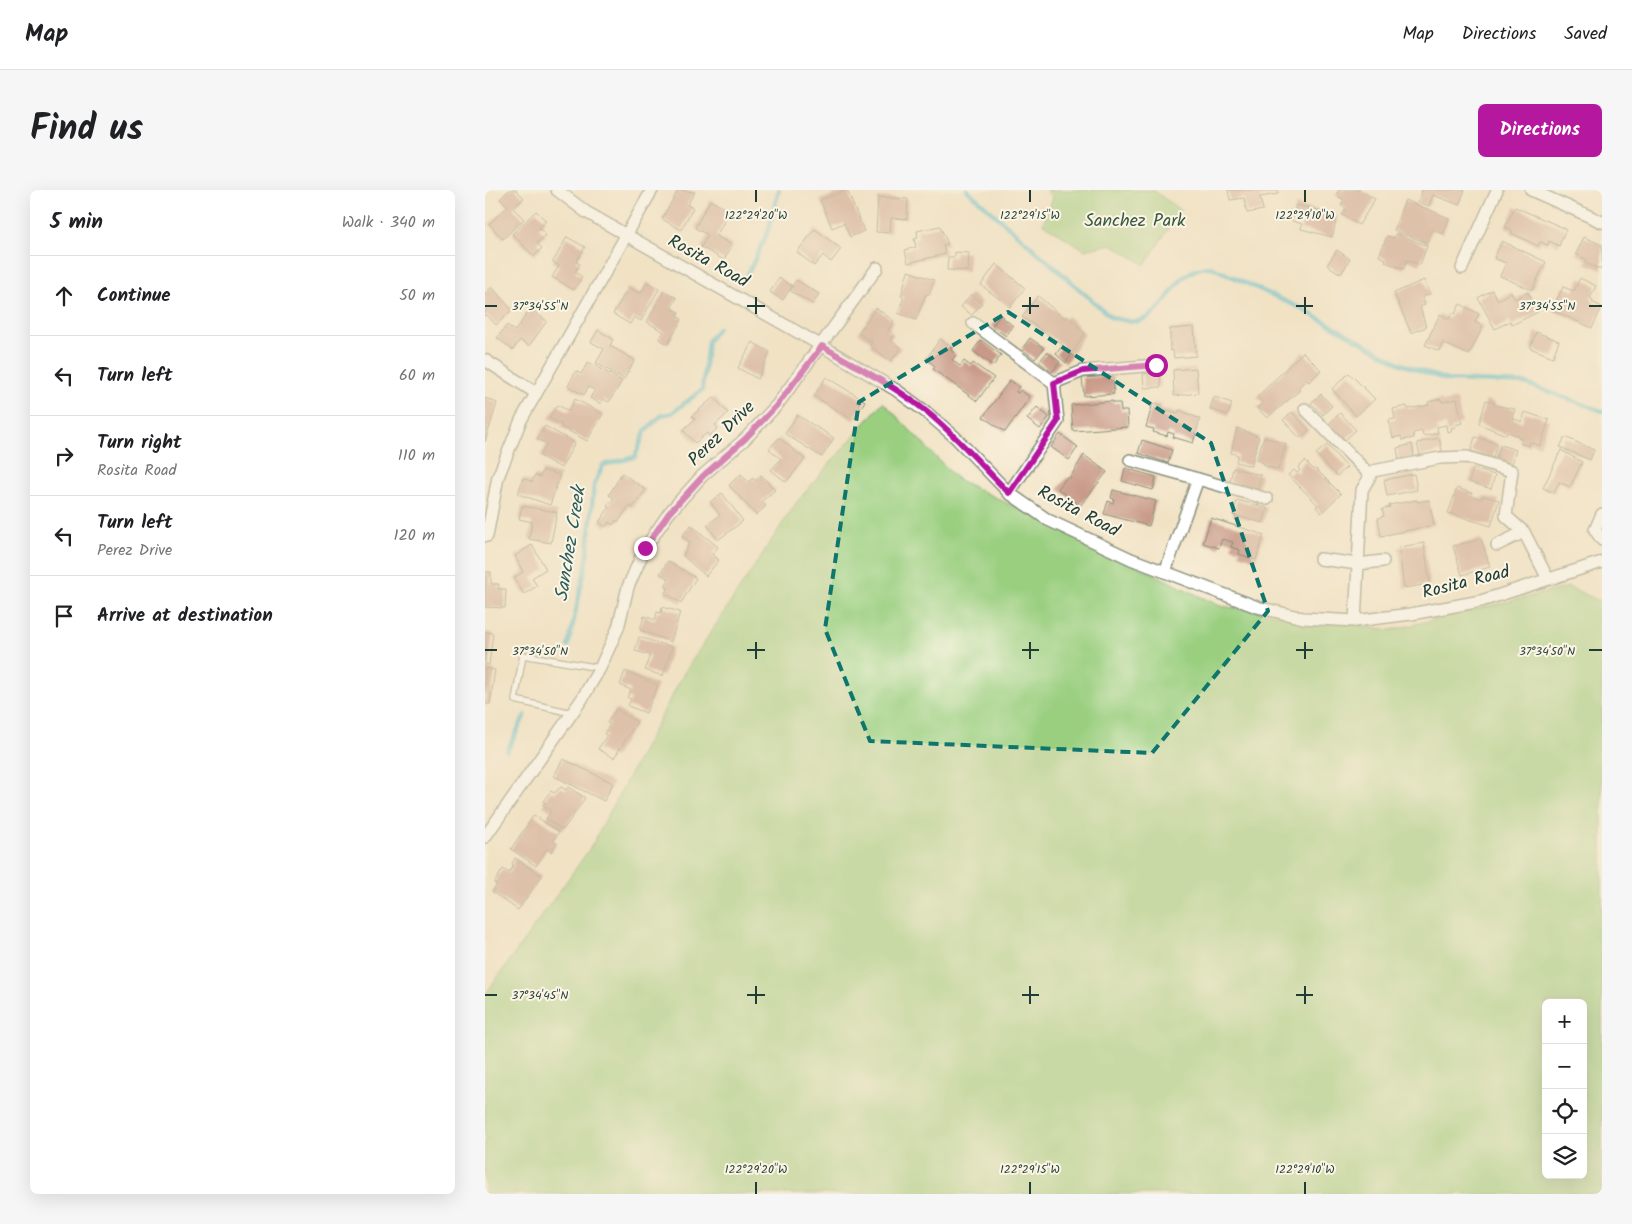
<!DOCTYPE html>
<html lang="en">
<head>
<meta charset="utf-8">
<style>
  body { margin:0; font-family:Kalam,sans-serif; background:#f6f6f6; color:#202124 }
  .controls { position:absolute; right:15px; bottom:15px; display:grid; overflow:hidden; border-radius:8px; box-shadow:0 5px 20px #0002 }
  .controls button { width:45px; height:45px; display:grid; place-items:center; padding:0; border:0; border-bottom:1px solid #e0e0e0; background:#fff; color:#202124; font:25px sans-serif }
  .stop { position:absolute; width:15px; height:15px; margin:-11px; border:4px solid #b5179e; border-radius:50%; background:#fff }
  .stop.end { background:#b5179e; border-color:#fff; box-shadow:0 1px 5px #0008 }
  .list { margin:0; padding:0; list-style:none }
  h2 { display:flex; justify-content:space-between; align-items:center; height:65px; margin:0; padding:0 20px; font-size:21px }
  h2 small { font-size:16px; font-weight:400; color:#757577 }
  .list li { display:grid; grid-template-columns:32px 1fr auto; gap:15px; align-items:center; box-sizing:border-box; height:80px; padding:0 20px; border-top:1px solid #e0e0e0 }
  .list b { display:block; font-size:19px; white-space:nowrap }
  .list p { margin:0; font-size:16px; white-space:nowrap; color:#757577 }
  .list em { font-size:16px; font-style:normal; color:#757577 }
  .icon { flex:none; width:28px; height:28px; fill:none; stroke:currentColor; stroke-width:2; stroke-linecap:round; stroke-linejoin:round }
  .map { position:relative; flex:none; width:1117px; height:1004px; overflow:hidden; border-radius:8px }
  header { display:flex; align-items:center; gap:30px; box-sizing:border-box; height:70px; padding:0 25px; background:#fff; border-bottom:1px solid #e0e0e0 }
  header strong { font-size:24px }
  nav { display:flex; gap:28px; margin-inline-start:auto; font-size:18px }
  .intro { display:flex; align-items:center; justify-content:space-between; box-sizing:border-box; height:120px; padding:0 30px }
  h1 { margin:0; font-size:35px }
  .button { padding:12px 22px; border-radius:8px; background:#b5179e; color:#fff; font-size:18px; font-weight:700 }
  main { display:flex; gap:30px; padding:0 30px }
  aside { flex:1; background:#fff; border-radius:8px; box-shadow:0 5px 20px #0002 }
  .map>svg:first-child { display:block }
</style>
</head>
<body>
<header>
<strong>Map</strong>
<nav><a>Map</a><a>Directions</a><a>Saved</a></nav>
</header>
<div class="intro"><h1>Find us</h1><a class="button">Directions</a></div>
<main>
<aside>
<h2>5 min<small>Walk · 340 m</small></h2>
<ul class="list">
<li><svg class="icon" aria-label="ahead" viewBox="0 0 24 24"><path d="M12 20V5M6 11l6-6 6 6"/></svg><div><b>Continue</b></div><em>50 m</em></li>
<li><svg class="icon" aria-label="left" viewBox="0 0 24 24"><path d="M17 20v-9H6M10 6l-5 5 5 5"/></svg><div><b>Turn left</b></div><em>60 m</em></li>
<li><svg class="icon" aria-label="right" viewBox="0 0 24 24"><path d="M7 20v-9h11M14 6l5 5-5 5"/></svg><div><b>Turn right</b><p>Rosita Road</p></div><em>110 m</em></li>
<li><svg class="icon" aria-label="left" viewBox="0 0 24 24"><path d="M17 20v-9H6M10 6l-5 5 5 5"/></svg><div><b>Turn left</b><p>Perez Drive</p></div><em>120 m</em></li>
<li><svg class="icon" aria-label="arrive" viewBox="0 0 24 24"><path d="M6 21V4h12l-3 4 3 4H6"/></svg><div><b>Arrive at destination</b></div></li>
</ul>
</aside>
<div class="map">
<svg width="1117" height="1004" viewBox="0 0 1117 1004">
  <rect width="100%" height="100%" fill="#fcf5e5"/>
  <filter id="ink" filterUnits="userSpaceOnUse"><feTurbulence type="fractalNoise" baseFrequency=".02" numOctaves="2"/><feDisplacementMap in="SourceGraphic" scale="10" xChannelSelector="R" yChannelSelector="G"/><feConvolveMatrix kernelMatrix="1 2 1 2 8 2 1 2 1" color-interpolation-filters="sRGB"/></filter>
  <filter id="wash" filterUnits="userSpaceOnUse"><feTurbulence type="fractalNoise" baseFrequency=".0096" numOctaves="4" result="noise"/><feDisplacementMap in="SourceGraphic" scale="20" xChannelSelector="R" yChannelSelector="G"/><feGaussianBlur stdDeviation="1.12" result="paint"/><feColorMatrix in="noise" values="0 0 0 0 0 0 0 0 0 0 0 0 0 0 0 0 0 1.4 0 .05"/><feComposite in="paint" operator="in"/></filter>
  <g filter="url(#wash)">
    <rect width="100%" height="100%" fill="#f1e2c4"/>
    <g fill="#9acf80" stroke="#5c865a" fill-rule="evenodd">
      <polygon points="561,0 668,0 695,20 660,75 626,54 600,60 558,34 568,8"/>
      <path d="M398 212 472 289 735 416 906 440 1084 397 1117 412V1004H0V805L106 657 199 483 311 313ZM1061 813H1098V985H1061Z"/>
    </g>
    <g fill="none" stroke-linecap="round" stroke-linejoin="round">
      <g stroke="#50bacd" stroke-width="4.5">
        <path d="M482 0 627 128C635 129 647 133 654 131 686 122 687 77 726 77L815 118 916 174 962 190 1039 193 1117 221"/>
        <polyline points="262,86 283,41 294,0"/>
        <polyline points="83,456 102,370 109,295 118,275 150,267 160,241 177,225 187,223 217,200 223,151 233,138"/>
        <polyline points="22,561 40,525"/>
      </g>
    </g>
    <g id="blocks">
      <g fill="#c89987">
        <polygon points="24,0 31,0 39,8 28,18 39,29 18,49 4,34 23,16 15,9"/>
        <polygon points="193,0 210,2 202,15 208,18 196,40 177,29"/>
        <polygon points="362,0 379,41 365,47 359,33 347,38 335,10"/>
        <polygon points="743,0 792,0 793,4 775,7 778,20 762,23 759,8 745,10"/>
        <polygon points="854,0 875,0 890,9 874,35 857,25 861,19 856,15 859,10 851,5"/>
        <polygon points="937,0 980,0 974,15 948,5 944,16 933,12"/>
        <polygon points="393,7 423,9 422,29 406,28 405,43 391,42"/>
        <polygon points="225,10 245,21 231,46 247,55 239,70 216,57 223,45 210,38"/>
        <polygon points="920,10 964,28 958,44 947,39 942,53 909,40"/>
        <polygon points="811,15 837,21 836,24 852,28 847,47 816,39 817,34 807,31"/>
        <polygon points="1030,17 1081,39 1074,56 1064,51 1063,55 1055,52 1053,56 1026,43 1027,40 1020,37"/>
        <polygon points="51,21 61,31 54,38 61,45 52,53 57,58 49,66 27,44"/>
        <polygon points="455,36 463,54 458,55 460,64 423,73 420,60 431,57 429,49 433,48 432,41"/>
        <polygon points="330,39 356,59 346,72 338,65 329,76 312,62"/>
        <polygon points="911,43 942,56 935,75 922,70 919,79 900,72 901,69 894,66 902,46 909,48"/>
        <polygon points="82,47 100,57 91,72 95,74 90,82 97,87 89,100 67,87 74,76 68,72"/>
        <polygon points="1099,47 1117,55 1117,80 1100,73 1102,70 1091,64"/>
        <polygon points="1017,51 1061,72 1047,100 1015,86 1021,73 1009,68"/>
        <polygon points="852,60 865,69 856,84 842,75"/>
        <polygon points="470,62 484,63 483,81 462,80 463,67 470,67"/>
        <polygon points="511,74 540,98 525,117 496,95"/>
        <polygon points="423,81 449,90 444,105 441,104 431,130 413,123 419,107 416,106"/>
        <polygon points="294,88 307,96 298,110 285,102"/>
        <polygon points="1095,88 1111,96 1105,108 1108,110 1107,112 1117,117 1107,138 1067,120 1078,97 1089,101"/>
        <polygon points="311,90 334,104 328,114 305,101"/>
        <polygon points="939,90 945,104 937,107 940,115 935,117 941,137 926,143 909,103"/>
        <polygon points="162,92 174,99 156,131 149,127 145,134 128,124 143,98 156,103"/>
        <polygon points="7,97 27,120 11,135 2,125 0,126 0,103"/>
        <polygon points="1007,100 1013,110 1026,102 1030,109 1043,102 1053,122 1027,135 1025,131 1010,139 993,108"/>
        <polygon points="179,101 192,108 186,118 194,122 192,126 197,129 183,154 174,149 179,142 162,132"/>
        <polygon points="486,104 497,113 487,125 476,117"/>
        <polygon points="553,106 580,129 582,126 593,135 592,137 600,143 581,173 571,164 578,155 537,127"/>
        <polygon points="975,114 994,124 990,132 998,136 984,165 958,153 954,161 940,155 955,124 964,129 968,122 970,124"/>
        <polygon points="391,118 409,131 403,140 409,144 405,150 416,158 406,171 385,156 387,152 373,143"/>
        <polygon points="45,119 62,131 44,156 35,150 28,160 12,148 22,135 30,141"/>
        <polygon points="515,125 528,136 521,146 507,136"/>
        <polygon points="709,137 711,166 689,168 688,160 685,161 685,139"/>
        <polygon points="113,140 128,149 125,156 150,170 139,189 111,173 119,159 106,152"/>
        <polygon points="1051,142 1074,151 1068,167 1045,158"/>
        <polygon points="545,148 559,158 550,169 537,159"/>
        <polygon points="455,149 467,158 466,160 471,165 467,170 475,176 479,171 486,176 488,173 509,188 492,211 448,179 450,176 441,169"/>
        <polygon points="496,150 516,165 508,176 488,161"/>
        <polygon points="267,152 285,162 273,189 253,178"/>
        <polygon points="562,162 575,172 567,182 554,172"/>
        <polygon points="818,162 836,180 824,192 821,190 813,198 815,200 782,228 772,218 778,213 772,207"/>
        <polygon points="103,172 137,191 124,212 118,209 116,214 105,208 110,200 103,197 99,205 83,196 91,181 96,184"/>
        <polygon points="711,178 713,203 689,206 688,180"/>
        <polygon points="675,183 676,197 659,198 658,184"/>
        <polygon points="864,183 890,209 871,226 847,199"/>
        <polygon points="628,186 629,204 599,206 597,188"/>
        <polygon points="341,187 380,211 368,230 329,206"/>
        <polygon points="525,190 534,197 531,202 533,203 535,200 545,207 520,242 498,227"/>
        <polygon points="836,204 847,216 838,225 826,213"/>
        <polygon points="229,207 243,223 230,235 233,238 224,246 222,243 210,253 198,240 210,229 207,226"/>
        <polygon points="729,207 747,213 743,225 725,219"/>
        <polygon points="0,208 12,213 0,252"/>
        <polygon points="90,209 118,224 102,251 76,237 77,235 64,228 72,215 84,221"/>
        <polygon points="956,209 957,212 972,209 977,233 970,235 971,237 966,238 967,241 962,242 961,235 952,237 953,243 938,246 937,241 928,243 929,248 917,250 916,246 908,248 904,230 910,229 908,219 922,216 923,219 944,215 943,212"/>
        <polygon points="1001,210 1010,213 1009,215 1030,219 1027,228 1037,232 1040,222 1064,230 1055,256 1045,252 1044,256 1035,253 1037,249 1033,248 1034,246 1022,242 1021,245 994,234"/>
        <polygon points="628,211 628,213 635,213 636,221 642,221 643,237 588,241 586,215"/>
        <polygon points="668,213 677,215 676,218 693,223 694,220 715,229 708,253 688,247 689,244 683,242 682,246 668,242 669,239 661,237"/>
        <polygon points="552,217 564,227 555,239 542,229"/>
        <polygon points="807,222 824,240 815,248 798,230"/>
        <polygon points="855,223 871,240 860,250 844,234"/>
        <polygon points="312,225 349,248 337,267 300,244"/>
        <polygon points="60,236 90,253 76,278 55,266 62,254 52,249"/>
        <polygon points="752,238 774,247 766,276 751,272 753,265 746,263"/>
        <polygon points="575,244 593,257 584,270 566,257"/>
        <polygon points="779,247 801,254 793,280 778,275 779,273 771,270"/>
        <polygon points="990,247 1012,253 1008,268 986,261"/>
        <polygon points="1080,247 1109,260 1105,270 1075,257"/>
        <polygon points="294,248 320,269 301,292 286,280 296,269 284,259"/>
        <polygon points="954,248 957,261 935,266 932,253"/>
        <polygon points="657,250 687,260 683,273 653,263"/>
        <polygon points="927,254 929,267 914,270 912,258"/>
        <polygon points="842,255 862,277 852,286 831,264"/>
        <polygon points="1016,255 1031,260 1027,274 1011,268"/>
        <polygon points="1076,260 1097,272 1085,297 1074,292 1069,303 1058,298"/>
        <polygon points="599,265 622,282 595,316 573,299 582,287 584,289"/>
        <polygon points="820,271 829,280 831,279 856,304 836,323 831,317 833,315 803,285 809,280 812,283 815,280 813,278"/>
        <polygon points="640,278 671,287 668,300 637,291"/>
        <polygon points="748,278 776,285 773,299 745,292"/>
        <polygon points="988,279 1010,285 1006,299 984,292"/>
        <polygon points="58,280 75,285 65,315 33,304 38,288 47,292 50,285 55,287"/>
        <polygon points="137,283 161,300 147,318 144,316 133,332 131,330 128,335 124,332 121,337 114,332 124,318 122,316 129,308 124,305"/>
        <polygon points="256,284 263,292 268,288 270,291 276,285 290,300 277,311 281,316 271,325 244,295"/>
        <polygon points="929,284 932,300 902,306 899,290"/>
        <polygon points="972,298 987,303 986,306 997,309 998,306 1014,310 1006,336 963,323"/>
        <polygon points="628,300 671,311 664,336 619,324 623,311 628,313 629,309 626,308"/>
        <polygon points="237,303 258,331 233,350 222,335 235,325 225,312"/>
        <polygon points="752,310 782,318 778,333 748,325"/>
        <polygon points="932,310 932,312 944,310 949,335 896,346 893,328 899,326 897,319 905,317 904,315"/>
        <polygon points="37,316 72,322 66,353 44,349 47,332 34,329"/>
        <polygon points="726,328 779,345 771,370 754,364 755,360 746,357 748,352 737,349 734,358 718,353"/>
        <polygon points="206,335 233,357 227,364 234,370 221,386 198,366 205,352 197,346"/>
        <polygon points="996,349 1005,377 977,385 968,356"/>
        <polygon points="939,353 945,394 919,398 914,357"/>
        <polygon points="47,355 61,379 47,388 52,396 39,404 29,388 38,382 30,366"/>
        <polygon points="183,371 211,388 196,413 180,403 183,398 180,396 184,389 175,384"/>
        <polygon points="0,382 6,382 6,394 14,394 13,399 21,399 20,418 0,417"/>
        <polygon points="177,417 195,422 186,452 155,440 159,426 170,430 172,422 176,423"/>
        <polygon points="0,442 8,443 4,475 0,474"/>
        <polygon points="154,447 187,457 178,486 160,480 165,465 150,461"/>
        <polygon points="0,478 10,480 5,514 0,514"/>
        <polygon points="140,481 173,495 161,523 143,516 146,509 142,507 146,500 135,495"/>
        <polygon points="131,519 152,532 129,568 113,559 122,545 119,544 125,534 122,533"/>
        <polygon points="78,569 128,593 119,611 69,586"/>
        <polygon points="76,597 81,600 83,597 100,608 78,640 61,629 66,621 58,616 60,613 58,611 66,601 69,603"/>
        <polygon points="49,625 74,642 68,651 72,653 66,662 62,659 51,676 26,659"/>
        <polygon points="30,668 57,686 33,720 7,702 12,695 9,693 18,679 24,683 29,675 27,674"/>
      </g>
    </g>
  </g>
  <g filter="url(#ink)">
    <use href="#blocks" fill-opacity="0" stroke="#88907c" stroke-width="1"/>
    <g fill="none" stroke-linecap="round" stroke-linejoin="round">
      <g stroke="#88907c" stroke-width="8">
        <polyline id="service" points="87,523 30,510 38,465 115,478"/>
      </g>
      <g stroke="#88907c" stroke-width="14">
        <g id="minor">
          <polyline points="72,0 101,22 337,156 411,200 441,222 470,247 524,303 563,330 646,369 772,417 818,428 870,431 926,424 996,411 1117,372"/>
          <polyline points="1046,0 1117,32"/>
          <polyline points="977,78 1012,0"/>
          <polyline points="488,133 569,193 573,231 524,303"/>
          <polyline points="0,170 51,203"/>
          <polyline points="569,193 598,181 671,175"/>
          <polyline points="820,219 885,285"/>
          <polyline points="645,270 713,289 680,382"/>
          <polyline points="713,289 782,309"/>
          <polyline points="1117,324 1110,340 1117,350"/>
          <polyline points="2,346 13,287 36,230 167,0"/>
          <polyline points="1012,355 1039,342"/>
          <polyline points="835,369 873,374 898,371"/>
          <polyline points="870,431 877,300 888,281 955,268 982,267 1027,281 1021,326 1039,342 1063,389"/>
          <polyline points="0,647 97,509 115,478 133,438 143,397 160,358 184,323 217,286 260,249 292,215 392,78"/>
        </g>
      </g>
      <use href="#service" stroke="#fff" stroke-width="5.5"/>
      <use href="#minor" stroke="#fff" stroke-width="11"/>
    </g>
  </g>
  <g fill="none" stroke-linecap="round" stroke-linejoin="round" filter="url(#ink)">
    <path stroke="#b5179e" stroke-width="6" d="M160 358 184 323 218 286 260 249 292 215 337 156C372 177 410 196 442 222 472 246 497 276 524 303L573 231 569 193 598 181 671 175"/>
  </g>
  <path d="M0 0H1117V1004H0ZM523 122 726 253 783 421 667 563 385 551 340 439 374 212Z" fill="#f1e2c4" fill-opacity=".55" fill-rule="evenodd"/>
  <path fill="none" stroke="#0f766e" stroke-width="4" stroke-dasharray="10 6" stroke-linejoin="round" d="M523 122 726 253 783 421 667 563 385 551 340 439 374 212Z"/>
  <path fill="none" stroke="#1f3d34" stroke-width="2" d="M271 0V12M545 0V12M820 0V12M271 107V124M545 107V124M820 107V124M0 116H12M262 116H280M537 116H554M811 116H828M1104 116H1117M271 452V469M545 452V469M820 452V469M0 460H12M262 460H280M537 460H554M811 460H828M1104 460H1117M271 796V814M545 796V814M820 796V814M0 805H12M262 805H280M537 805H554M811 805H828M271 992V1004M545 992V1004M820 992V1004"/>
  <g text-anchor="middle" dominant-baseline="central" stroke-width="4" stroke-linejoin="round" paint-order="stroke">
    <g font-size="18" fill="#385a43" stroke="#fcf5e5">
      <text x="650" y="31">Sanchez Park</text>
    </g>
    <g font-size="18" fill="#1f3d34" stroke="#fcf5e5">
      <text transform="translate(223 72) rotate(29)">Rosita Road</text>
      <text transform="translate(237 244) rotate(-44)">Perez Drive</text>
      <text transform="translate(593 322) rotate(28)">Rosita Road</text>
      <text transform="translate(981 393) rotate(-14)">Rosita Road</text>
    </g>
    <g font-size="19" font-style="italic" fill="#2b5c5a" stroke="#fcf5e5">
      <text transform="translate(86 354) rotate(-81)">Sanchez Creek</text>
    </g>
  </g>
  <g font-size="12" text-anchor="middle" fill="#1f3d34" stroke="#fcf5e5" stroke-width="4" stroke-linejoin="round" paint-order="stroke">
    <text x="271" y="29">122°29'20"W</text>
    <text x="545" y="29">122°29'15"W</text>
    <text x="820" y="29">122°29'10"W</text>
    <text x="55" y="120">37°34'55"N</text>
    <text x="1062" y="120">37°34'55"N</text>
    <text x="55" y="465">37°34'50"N</text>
    <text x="1062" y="465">37°34'50"N</text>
    <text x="55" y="809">37°34'45"N</text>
    <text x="271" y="983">122°29'20"W</text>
    <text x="545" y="983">122°29'15"W</text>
    <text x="820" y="983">122°29'10"W</text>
  </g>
</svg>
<div class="controls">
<button>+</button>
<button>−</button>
<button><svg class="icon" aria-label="locate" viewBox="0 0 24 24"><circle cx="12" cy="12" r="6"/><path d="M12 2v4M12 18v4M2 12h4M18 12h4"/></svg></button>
<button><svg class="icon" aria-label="layers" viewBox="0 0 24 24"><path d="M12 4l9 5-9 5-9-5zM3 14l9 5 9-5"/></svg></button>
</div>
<div class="stop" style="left:671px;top:175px"></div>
<div class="stop end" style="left:160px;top:358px"></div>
</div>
</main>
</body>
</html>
